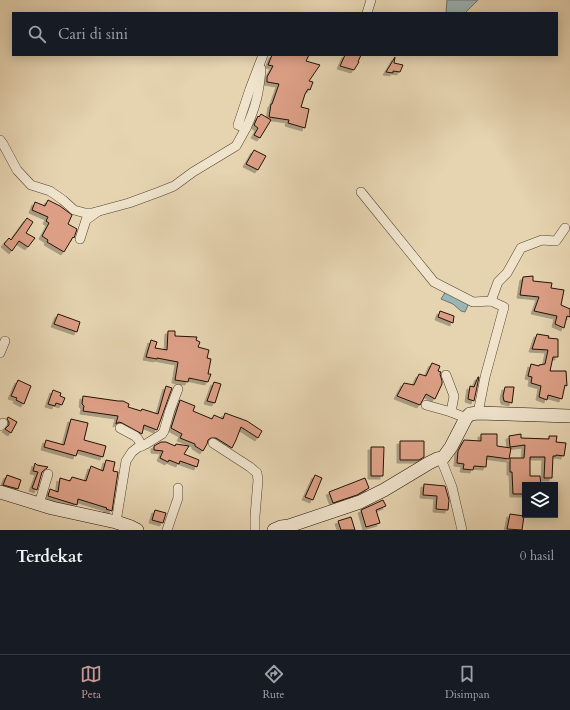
<!DOCTYPE html>
<html lang="id">
<head>
<meta charset="utf-8">
<style>
  body { margin:0; font-family:Cardo,serif; background:#20242c; color:#f1f3f6 }
  .controls { position:absolute; right:12px; bottom:12px; display:grid; overflow:hidden; border-radius:0px; box-shadow:0 2px 10px #0003 }
  .controls button { width:36px; height:36px; display:grid; place-items:center; padding:0; border:0; border-bottom:1px solid #363941; background:#171b24; color:#f1f3f6; font:20px sans-serif }
  .list { margin:0; padding:0; list-style:none }
  h2 { display:flex; justify-content:space-between; align-items:center; height:52px; margin:0; padding:0 16px; font-size:17px }
  h2 small { font-size:13px; font-weight:400; color:#9ea1a6 }
  .icon { flex:none; width:22px; height:22px; fill:none; stroke:currentColor; stroke-width:2; stroke-linecap:round; stroke-linejoin:round }
  .map { position:relative; flex:none; width:570px; height:530px; overflow:hidden }
  .search { position:absolute; background:#171b24; box-shadow:0 2px 10px #0003; left:12px; right:12px; top:12px; height:44px; display:flex; align-items:center; gap:10px; box-sizing:border-box; padding:0 14px; border-radius:0px; color:#9ea1a6; font-size:15px }
  .sheet { height:124px; background:#171b24 }
  nav { display:flex; justify-content:space-around; align-items:center; box-sizing:border-box; height:56px; border-top:1px solid #363941; background:#171b24; font-size:11px; color:#9ea1a6 }
  nav a { display:grid; justify-items:center; gap:2px }
  nav .on { color:#c59692 }
  .map>svg:first-child { display:block }
</style>
</head>
<body>
<div class="map">
<svg width="570" height="530" viewBox="0 0 570 530">
  <defs>
    <filter id="shadow"><feDropShadow dx="-3" dy="3" stdDeviation="0" flood-color="#0004"/></filter>
  </defs>
  <rect width="100%" height="100%" fill="#e6d4b1"/>
  <filter id="stains"><feTurbulence type="fractalNoise" baseFrequency=".005" numOctaves="4"/><feColorMatrix values="0 0 0 0 .2 0 0 0 0 .09 0 0 0 0 .02 0 0 0 .5 -.17"/></filter>
  <radialGradient id="worn" r=".72"><stop offset=".6" stop-color="#630" stop-opacity="0"/><stop offset="1" stop-color="#630" stop-opacity=".3"/></radialGradient>
  <g fill="#9ab5b6" stroke="#6b746e">
    <polygon points="447,0 478,0 465,13 446,13"/>
    <polygon points="446,291 469,303 465,312 461,311 453,304 441,299"/>
  </g>
  <g fill="#dc9f86" stroke="#241203" filter="url(#shadow)">
    <polygon points="272,55 309,55 306,61 320,65 309,81 313,82 310,90 308,89 305,94 301,107 309,109 305,128 288,123 289,120 269,117 271,104 272,104 279,84 267,82 267,77 273,66 268,65"/>
    <polygon points="345,55 361,55 358,62 359,62 354,70 340,66"/>
    <polygon points="395,57 394,63 403,65 400,72 393,71 393,73 386,72"/>
    <polygon points="261,114 271,120 260,138 254,135 258,128 254,125 258,116 259,117"/>
    <polygon points="254,150 266,156 258,170 246,164"/>
    <polygon points="48,200 60,206 72,215 68,224 77,229 74,238 73,237 64,252 47,242 48,240 42,236 49,223 46,221 48,217 32,210 35,202 45,206"/>
    <polygon points="27,218 33,222 26,233 35,238 28,247 19,241 12,251 4,244 9,238 11,240"/>
    <polygon points="533,276 533,281 552,283 551,288 564,290 561,305 570,309 570,317 567,316 564,328 555,324 557,316 534,311 539,297 520,295 523,277"/>
    <polygon points="440,311 454,316 453,323 438,317"/>
    <polygon points="58,314 80,322 77,332 54,324"/>
    <polygon points="168,331 175,331 175,336 197,337 196,340 200,342 198,347 209,350 207,358 211,359 208,374 211,374 208,382 189,378 188,382 175,380 178,362 157,358 157,359 146,357 151,340 157,342 155,348 167,350"/>
    <polygon points="537,334 549,336 548,338 558,339 558,357 553,357 550,371 566,371 567,386 565,385 562,399 548,395 547,400 539,397 541,386 531,383 532,377 528,376 531,364 539,366 539,365 545,364 548,350 532,349"/>
    <polygon points="432,363 440,366 438,371 441,372 440,374 442,381 442,384 435,399 426,394 420,405 397,396 404,383 414,385 419,374 426,376"/>
    <polygon points="478,377 479,377 474,401 468,399 470,386 474,387"/>
    <polygon points="18,380 31,386 24,404 16,400 17,398 11,396"/>
    <polygon points="214,382 221,384 215,403 207,401"/>
    <polygon points="166,386 172,388 157,430 144,425 142,434 122,423 119,422 116,424 118,416 83,411 84,406 82,404 83,396 118,401 123,401 129,404 128,407 141,411 142,409 158,414"/>
    <polygon points="505,387 514,387 512,403 504,401 503,396"/>
    <polygon points="53,390 61,393 60,396 65,398 62,405 56,403 55,406 48,404"/>
    <polygon points="180,400 195,406 193,411 212,419 214,415 223,419 225,413 247,421 262,431 258,438 241,427 236,440 232,448 216,438 211,438 208,440 207,444 203,451 195,446 195,444 180,438 182,434 171,428"/>
    <polygon points="8,417 17,422 11,433 5,429 9,425 9,422 7,419"/>
    <polygon points="71,419 88,423 84,440 106,446 103,457 78,450 76,456 44,447 46,440 64,445"/>
    <polygon points="481,434 497,434 497,446 511,448 509,459 487,456 486,467 474,466 473,470 463,469 464,464 457,463 458,451 464,440 481,441"/>
    <polygon points="521,434 521,438 549,439 549,436 557,436 556,442 566,443 564,456 556,455 556,456 553,456 552,478 544,478 545,457 530,457 530,476 540,476 541,485 525,485 525,494 513,494 512,472 510,472 510,458 524,458 525,445 510,447 509,436"/>
    <polygon points="400,441 424,441 424,457 419,460 400,460"/>
    <polygon points="161,442 166,442 175,446 176,444 189,446 184,454 199,460 197,467 180,461 179,464 169,460 168,462 160,458 163,451 154,450 154,446"/>
    <polygon points="371,447 384,447 383,476 371,476"/>
    <polygon points="106,460 115,462 113,471 118,472 112,511 106,509 107,508 78,499 77,505 48,496 50,489 58,492 60,478 70,481 72,477 86,481 91,466 103,471"/>
    <polygon points="35,463 37,465 48,467 42,472 37,490 32,488 38,472 33,471"/>
    <polygon points="7,475 21,480 18,489 3,485"/>
    <polygon points="315,475 322,478 313,500 305,497"/>
    <polygon points="365,478 369,488 357,495 333,503 329,492"/>
    <polygon points="424,484 445,486 449,500 448,510 436,509 437,496 423,495"/>
    <polygon points="383,500 386,506 376,510 380,523 366,527 361,510"/>
    <polygon points="155,510 166,513 163,523 152,520"/>
    <polygon points="510,514 524,516 522,530 507,529"/>
    <polygon points="351,517 355,530 341,530 338,521"/>
  </g>
  <g fill="none" stroke-linecap="round" stroke-linejoin="round">
    <g stroke="#54422e" stroke-width="10">
      <g id="street">
        <polyline points="367,13 371,0"/>
        <path d="M246 128C256 107 259 92 261 69"/>
        <polyline points="0,140 3,144 17,170 31,185 50,191 63,200 74,210 85,213 92,213 129,203 159,192 174,186 193,172 236,146 246,128 238,125 250,89 263,55"/>
        <polyline points="361,192 434,282 473,302 491,301 504,307 485,377 478,413"/>
        <polyline points="80,239 86,220 97,212"/>
        <polyline points="491,301 498,282 507,273 521,248 542,240 556,241 565,228"/>
        <polyline points="0,353 5,341"/>
        <polyline points="446,375 454,396 451,412 466,418"/>
        <polyline points="426,405 451,412"/>
        <polyline points="0,426 3,423"/>
        <polyline points="120,428 135,436 138,439 142,446"/>
        <polyline points="213,443 250,467 257,473 258,480 255,516 255,530"/>
        <polyline points="441,459 452,487 462,530"/>
        <polyline points="39,504 48,474"/>
        <polyline points="116,522 126,461 132,452 137,448 146,444 162,434 164,431 170,410 178,389"/>
        <polyline points="167,530 178,498 178,488"/>
      </g>
    </g>
    <g stroke="#241203" stroke-width="14">
      <g id="secondary">
        <polyline points="0,492 52,508 116,522 131,527 137,530"/>
        <polyline points="274,530 281,527 289,526 360,502 384,490 429,463 437,459 443,458 451,447 466,418 470,414 478,413 570,416"/>
      </g>
    </g>
    <use href="#street" stroke="#efe3cc" stroke-width="9"/>
    <use href="#secondary" stroke="#efe3cc" stroke-width="13"/>
  </g>
  <rect width="100%" height="100%" filter="url(#stains)"/>
  <rect width="100%" height="100%" fill="url(#worn)"/>
</svg>
<div class="controls">
<button><svg class="icon" aria-label="layers" viewBox="0 0 24 24"><path d="M12 4l9 5-9 5-9-5zM3 14l9 5 9-5"/></svg></button>
</div>
<div class="search"><svg class="icon" aria-label="search" viewBox="0 0 24 24"><circle cx="10" cy="10" r="6"/><path d="M15 15l6 6"/></svg>Cari di sini</div>
</div>
<section class="sheet">
<h2>Terdekat<small>0 hasil</small></h2>
<ul class="list">
</ul>
</section>
<nav>
<a class="on"><svg class="icon" aria-label="map" viewBox="0 0 24 24"><path d="M3 6l6-2 6 2 6-2v14l-6 2-6-2-6 2zM9 4v14M15 6v14"/></svg>Peta</a>
<a><svg class="icon" aria-label="directions" viewBox="0 0 24 24"><path d="M12 3l9 9-9 9-9-9zM9 14v-3h6M13 9l2 2-2 2"/></svg>Rute</a>
<a><svg class="icon" aria-label="saved" viewBox="0 0 24 24"><path d="M7 4h10v16l-5-4-5 4z"/></svg>Disimpan</a>
</nav>
</body>
</html>
